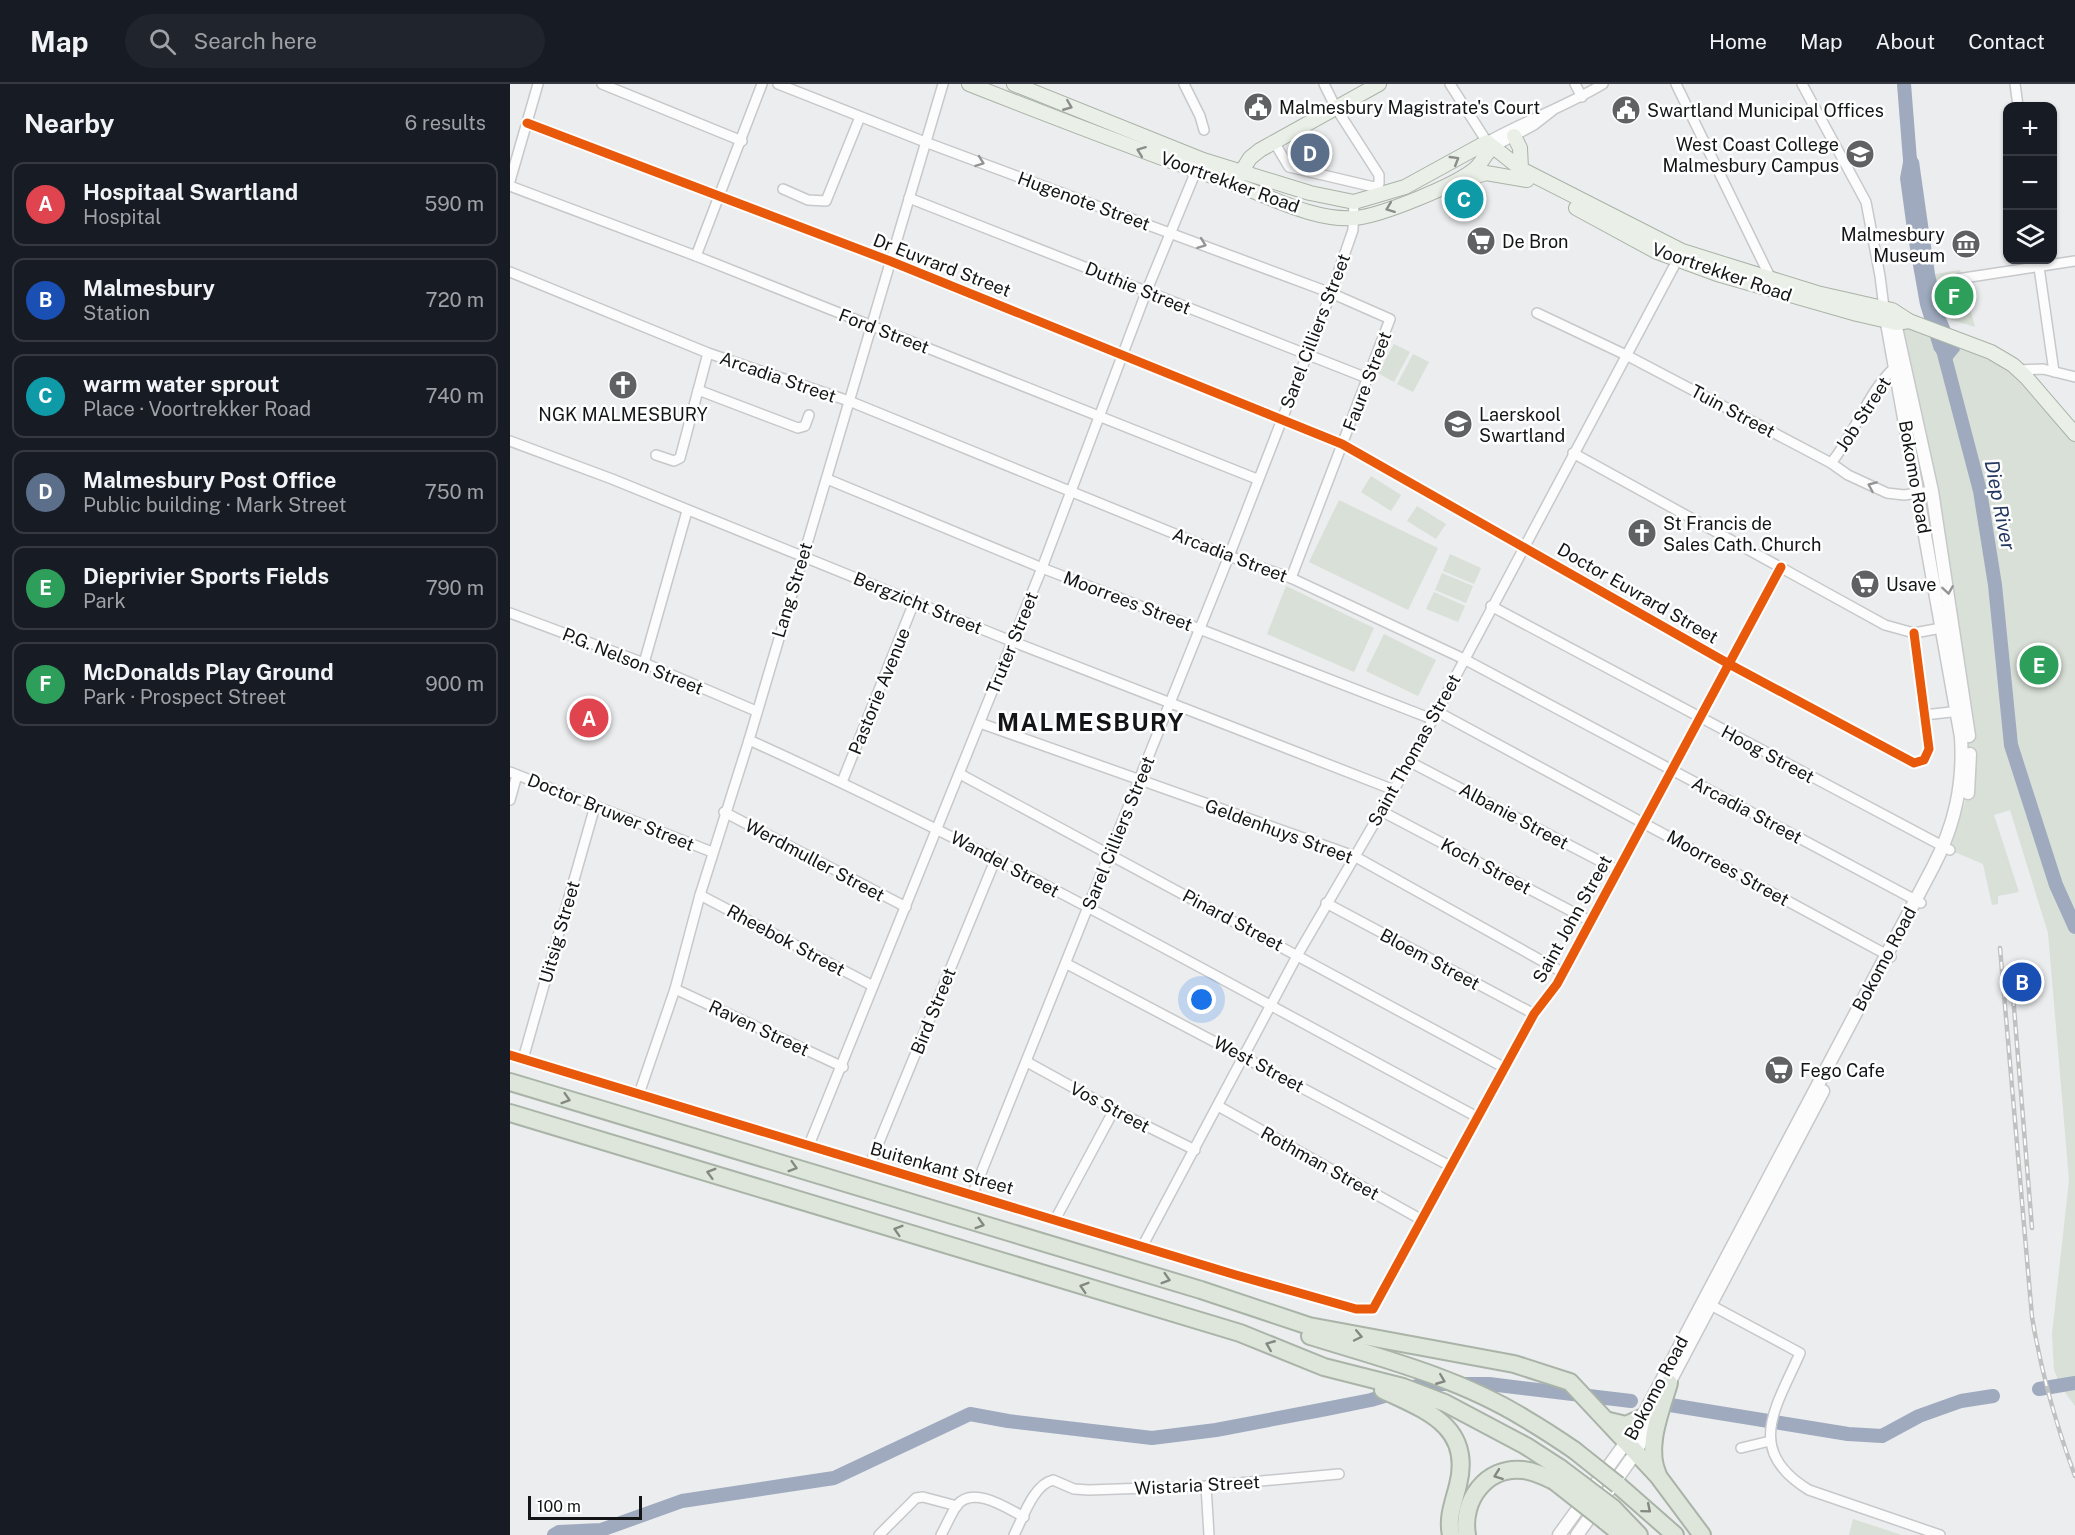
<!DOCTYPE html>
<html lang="en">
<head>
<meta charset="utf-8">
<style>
  body { margin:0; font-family:"Public Sans",sans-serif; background:#20242c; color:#f1f3f6 }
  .controls { position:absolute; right:18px; top:18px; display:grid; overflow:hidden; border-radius:12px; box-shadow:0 2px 4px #0004 }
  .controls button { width:54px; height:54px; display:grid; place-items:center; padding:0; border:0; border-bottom:2px solid #363941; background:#171b24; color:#f1f3f6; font:30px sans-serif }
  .scale { position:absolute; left:18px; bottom:15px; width:114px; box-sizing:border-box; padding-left:6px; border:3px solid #141516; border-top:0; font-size:16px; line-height:21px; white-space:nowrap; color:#141516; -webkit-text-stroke:4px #fff; paint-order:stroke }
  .you { position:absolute; left:692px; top:916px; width:21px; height:21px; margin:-15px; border:4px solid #fff; border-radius:50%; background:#1a73e8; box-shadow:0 0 0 9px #1a73e833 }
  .badge { display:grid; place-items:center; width:39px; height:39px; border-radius:50%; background:#b45309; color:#fff; font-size:20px; font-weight:700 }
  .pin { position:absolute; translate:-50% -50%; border:3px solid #fff; box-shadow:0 2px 6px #0006 }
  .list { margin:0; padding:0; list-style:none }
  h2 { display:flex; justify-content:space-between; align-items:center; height:78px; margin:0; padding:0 24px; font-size:26px }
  h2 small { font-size:20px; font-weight:400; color:#9ea1a6 }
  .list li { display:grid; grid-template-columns:39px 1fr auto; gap:18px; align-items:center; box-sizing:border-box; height:84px; margin:0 12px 12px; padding:0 12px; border:2px solid #363941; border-radius:12px }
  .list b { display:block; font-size:22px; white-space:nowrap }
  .list p { margin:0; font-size:20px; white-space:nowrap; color:#9ea1a6 }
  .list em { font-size:20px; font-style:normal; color:#9ea1a6 }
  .icon { flex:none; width:33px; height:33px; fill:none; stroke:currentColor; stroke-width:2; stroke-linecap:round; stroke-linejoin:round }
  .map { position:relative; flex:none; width:1565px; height:1451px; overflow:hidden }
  header { display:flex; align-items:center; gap:36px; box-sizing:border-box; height:84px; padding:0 30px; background:#171b24; border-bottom:2px solid #363941 }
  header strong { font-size:28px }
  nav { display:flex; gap:33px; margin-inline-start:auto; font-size:21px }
  .search { width:420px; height:54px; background:#20242c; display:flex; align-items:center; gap:15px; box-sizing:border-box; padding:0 21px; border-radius:33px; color:#9ea1a6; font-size:22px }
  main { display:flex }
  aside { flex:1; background:#171b24 }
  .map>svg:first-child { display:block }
</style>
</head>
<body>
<header>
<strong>Map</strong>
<div class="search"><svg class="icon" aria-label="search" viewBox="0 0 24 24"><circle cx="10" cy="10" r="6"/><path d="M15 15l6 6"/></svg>Search here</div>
<nav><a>Home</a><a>Map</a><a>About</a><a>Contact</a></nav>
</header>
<main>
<aside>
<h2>Nearby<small>6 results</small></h2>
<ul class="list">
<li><span class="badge" style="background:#e0444e">A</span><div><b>Hospitaal Swartland</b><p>Hospital</p></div><em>590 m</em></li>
<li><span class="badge" style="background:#1a4fb4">B</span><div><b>Malmesbury</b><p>Station</p></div><em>720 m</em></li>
<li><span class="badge" style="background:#0f9aa8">C</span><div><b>warm water sprout</b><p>Place · Voortrekker Road</p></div><em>740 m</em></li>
<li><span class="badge" style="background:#5c6f8a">D</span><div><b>Malmesbury Post Office</b><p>Public building · Mark Street</p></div><em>750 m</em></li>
<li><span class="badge" style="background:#2e9e5b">E</span><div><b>Dieprivier Sports Fields</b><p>Park</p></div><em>790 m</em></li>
<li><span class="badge" style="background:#2e9e5b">F</span><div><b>McDonalds Play Ground</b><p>Park · Prospect Street</p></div><em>900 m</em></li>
</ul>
</aside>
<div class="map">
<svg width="1565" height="1451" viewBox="0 0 1565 1451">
  <rect width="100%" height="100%" fill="#ebedef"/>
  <g fill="#d8e0d7">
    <polygon points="1450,186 1465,243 1436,234 1425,190"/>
    <polygon points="1386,239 1490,273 1565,350 1565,1322 1551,1303 1544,1286 1542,1250 1559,1096 1538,849 1500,726 1484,731 1509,808 1488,812 1488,820 1482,821 1473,780 1440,766 1459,705 1459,653 1444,542"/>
    <polygon points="884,260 900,268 884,298 868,289"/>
    <polygon points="903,270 919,278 903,308 887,300"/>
    <polygon points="861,392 891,411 881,427 851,408"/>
    <polygon points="829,416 928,464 898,526 799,478"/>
    <polygon points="907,422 936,440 926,455 897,437"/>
    <polygon points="940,470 971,484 964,500 933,487"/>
    <polygon points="932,489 963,502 956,519 925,506"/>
    <polygon points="776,502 864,544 844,588 757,550"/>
    <polygon points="924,508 955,522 948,538 916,525"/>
    <polygon points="874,550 926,576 908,612 856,587"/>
    <polygon points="1343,1435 1392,1451 1339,1451"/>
  </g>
  <polygon fill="#9faabe" points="1397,57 1409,77 1425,190 1436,234 1450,266 1437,282 1424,266 1410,221 1398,153 1390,94"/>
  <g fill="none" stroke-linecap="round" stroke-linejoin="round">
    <g stroke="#9faabe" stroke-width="14">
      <polyline points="1394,0 1400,76"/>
      <polyline points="1433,266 1470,407 1485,501 1501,661 1546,801 1565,843"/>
      <polyline points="1529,1305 1565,1299"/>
      <polyline points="1160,1321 1338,1350 1372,1352 1409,1332 1451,1317 1483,1312"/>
      <polyline points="44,1451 49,1448 91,1446 172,1417 324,1394 460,1330 498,1337 642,1354 706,1346 816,1325 861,1316 914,1300 979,1300 1121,1317"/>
    </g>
    <g stroke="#c7c8ca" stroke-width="12">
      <g id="minor">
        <polyline points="92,0 232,57"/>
        <polyline points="268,0 415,58 821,209 880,235 781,494"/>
        <polyline points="674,0 690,32 694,46"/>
        <path d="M940 0 977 58C1014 37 1057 22 1093 0"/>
        <polyline points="1065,0 1072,13"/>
        <polyline points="1166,0 1262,197"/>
        <polyline points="1292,0 1356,118 1370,192 1374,224"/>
        <polyline points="1505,0 1508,22"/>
        <polyline points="17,39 380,177 832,360 1219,580 1404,679 1414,676 1419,665 1404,549"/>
        <polyline points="764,58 779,83 864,103 869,100 869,91 826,24 814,0"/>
        <polyline points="983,63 1024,41 1042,27"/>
        <polyline points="0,97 28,0"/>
        <polyline points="0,102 186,172 747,395"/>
        <polyline points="273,105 298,116 316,117 350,33"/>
        <polyline points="399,114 857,294"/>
        <polyline points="186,172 252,0"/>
        <polyline points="1528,176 1544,288"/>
        <polyline points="0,188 198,269 339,317 719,472 781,494 954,575 1411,819"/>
        <polyline points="1447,195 1565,177"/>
        <polyline points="1027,229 1118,272 1321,379 1338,391 1377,409 1394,411 1422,407"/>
        <polyline points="1509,286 1533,285 1565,293"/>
        <polyline points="188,306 288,344 295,342 299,331"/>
        <polyline points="0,357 102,395 501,557 884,706"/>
        <polyline points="1063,369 1375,541 1404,549 1437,543"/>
        <polyline points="146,371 164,377 170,374 198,269"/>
        <path d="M1321 379C1346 349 1356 310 1385 283"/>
        <polyline points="317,395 532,484 922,635"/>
        <polyline points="981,522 1440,766"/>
        <polyline points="0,529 134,579 246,627"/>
        <polyline points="134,579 177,427"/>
        <polyline points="926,627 1381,873"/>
        <polyline points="1414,631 1450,627"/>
        <polyline points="470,639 844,772 1052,888"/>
        <path d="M239 656C488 768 726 904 967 1033"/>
        <polyline points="900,678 1107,786"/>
        <polyline points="0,688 202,768"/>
        <polyline points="450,690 995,984"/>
        <polyline points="332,698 405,516"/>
        <polyline points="0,716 7,691"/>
        <polyline points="214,728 396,823"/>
        <polyline points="873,728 1080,837"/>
        <polyline points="190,811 363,902"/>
        <polyline points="816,819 1024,930"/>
        <polyline points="557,880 940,1082"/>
        <polyline points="165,905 333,983"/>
        <polyline points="0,971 726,1191 846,1225 863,1225 1024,930 1047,900 1271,483"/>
        <polyline points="13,975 85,722"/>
        <polyline points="517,978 604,1026 685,1066"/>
        <polyline points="129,1010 165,905 190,811 239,656 433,0"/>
        <polyline points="708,1022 912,1136"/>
        <polyline points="299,1061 532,484 637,206 686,87"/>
        <polyline points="360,1080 486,774"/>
        <polyline points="463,1109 719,472 821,209 843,146 844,118"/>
        <polyline points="546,1134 604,1026"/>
        <polyline points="632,1163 788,870 900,678 1170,171"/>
        <path d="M1195 1218 1290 1269C1267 1322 1233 1366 1299 1406L1430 1451"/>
        <polyline points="1231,1364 1260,1357"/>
        <polyline points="696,1402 699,1451"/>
        <polyline points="369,1451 406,1414 413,1413 447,1422"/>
        <path d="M431 1451C436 1442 441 1430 447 1421 464 1401 498 1425 514 1433"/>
        <path d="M504 1451C513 1434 523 1401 543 1396L564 1405 579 1406 696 1402 829 1390"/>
      </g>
    </g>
    <g stroke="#c7c8ca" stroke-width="15">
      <g id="secondary">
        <polyline points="1383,230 1422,407 1459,652"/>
        <polyline points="1458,709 1460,670"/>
        <polyline points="1156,1305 1313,1007"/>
        <path d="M1049 1451 1127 1343 1423 783C1445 741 1454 700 1451 653L1375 228"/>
        <polyline points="1067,1451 1126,1368 1144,1331"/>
      </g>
    </g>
    <g stroke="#a9b3a7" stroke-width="16">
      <g id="primary">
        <path d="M459 0C548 35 637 69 727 101 763 114 805 137 845 134 870 132 947 101 966 84 972 78 976 69 983 63"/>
        <polyline points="504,0 693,76 800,109 844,118 895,103 977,58 1011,85 1172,167 1307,209 1382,226 1399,237 1481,268 1503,281 1516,293 1565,350"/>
        <polyline points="1004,52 1010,64 1011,85"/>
        <polyline points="727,95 740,74 750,66 869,0"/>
        <polyline points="958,95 976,89 1017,96"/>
        <polyline points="1066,124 1147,168 1207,190 1347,230 1386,239 1399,237"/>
      </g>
    </g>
    <g stroke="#a9b3a7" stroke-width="20">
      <g id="motorway">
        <polyline points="0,998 691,1206 799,1242 1004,1280 1060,1298 1148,1392 1192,1451"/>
        <polyline points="0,1029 730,1249 814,1283 893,1303 935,1319 1016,1362 1050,1384"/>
        <path d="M800 1252C872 1274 949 1294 1014 1334 1031 1344 1048 1355 1064 1366"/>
        <path d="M873 1306C915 1326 963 1342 948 1401 944 1418 937 1433 941 1451"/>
        <polyline points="1099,1337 1116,1341 1131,1334"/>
        <path d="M1148 1391C1135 1363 1151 1327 1159 1299"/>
        <polyline points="1108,1401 1165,1451"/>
        <polyline points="1103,1424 1129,1451"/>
        <polyline points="1095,1437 1112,1451"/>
        <path d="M957 1451C951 1417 976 1382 1013 1386 1024 1387 1034 1392 1044 1397"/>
      </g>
    </g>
    <use href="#minor" stroke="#fcfcfd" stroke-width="9"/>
    <use href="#secondary" stroke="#fcfcfd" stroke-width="12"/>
    <use href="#primary" stroke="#eaf0e8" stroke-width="14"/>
    <use href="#motorway" stroke="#dee6db" stroke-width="16"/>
    <g stroke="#c0c1c1" stroke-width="4.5">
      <g id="rail">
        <path d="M1490 864 1522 1233C1531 1287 1546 1341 1565 1392"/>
        <polyline points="1501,887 1522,1144"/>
      </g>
    </g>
    <use href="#rail" stroke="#fff" stroke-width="2" stroke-dasharray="7" stroke-linecap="butt"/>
    <g stroke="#a9b3a7" stroke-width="20" stroke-linecap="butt">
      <g id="motorway-bridge">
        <polyline points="1064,1366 1108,1401"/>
        <polyline points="1050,1384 1103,1424"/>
        <polyline points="1044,1397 1095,1437"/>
      </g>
    </g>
    <use href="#motorway-bridge" stroke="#dee6db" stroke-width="16"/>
    <g stroke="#fff" stroke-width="13">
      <g id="cycleway">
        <polyline points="17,39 380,177 832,360 1219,580 1404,679 1414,676 1419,665 1404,549"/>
        <polyline points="0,971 726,1191 846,1225 863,1225 1024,930 1047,900 1271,483"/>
      </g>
    </g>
    <use href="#cycleway" stroke="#e8590c" stroke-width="9"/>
  </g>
  <defs><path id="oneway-chevron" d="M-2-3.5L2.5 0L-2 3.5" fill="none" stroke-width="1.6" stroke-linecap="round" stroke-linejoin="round" transform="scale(1.5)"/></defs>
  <g stroke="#8a8d8a">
    <use href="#oneway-chevron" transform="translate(558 22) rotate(22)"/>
    <use href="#oneway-chevron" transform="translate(631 67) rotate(-159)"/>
    <use href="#oneway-chevron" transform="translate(945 76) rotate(-31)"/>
    <use href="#oneway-chevron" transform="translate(880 124) rotate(159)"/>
  </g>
  <g stroke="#949495">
    <use href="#oneway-chevron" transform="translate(470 78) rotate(20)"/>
    <use href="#oneway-chevron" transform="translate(692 160) rotate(21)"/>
    <use href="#oneway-chevron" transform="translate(1362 402) rotate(-156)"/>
    <use href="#oneway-chevron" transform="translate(1438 506) rotate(81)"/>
  </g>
  <g stroke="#838882">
    <use href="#oneway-chevron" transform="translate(56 1015) rotate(17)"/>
    <use href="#oneway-chevron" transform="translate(283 1083) rotate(17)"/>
    <use href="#oneway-chevron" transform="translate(201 1089) rotate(-164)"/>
    <use href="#oneway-chevron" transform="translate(470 1140) rotate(17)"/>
    <use href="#oneway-chevron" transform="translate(388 1146) rotate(-163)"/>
    <use href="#oneway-chevron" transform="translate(656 1195) rotate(17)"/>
    <use href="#oneway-chevron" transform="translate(574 1203) rotate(-163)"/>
    <use href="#oneway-chevron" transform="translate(848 1252) rotate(12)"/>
    <use href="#oneway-chevron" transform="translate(760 1261) rotate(-158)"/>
    <use href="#oneway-chevron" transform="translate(931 1296) rotate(22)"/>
    <use href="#oneway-chevron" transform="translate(988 1391) rotate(160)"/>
    <use href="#oneway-chevron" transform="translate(1137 1425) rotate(40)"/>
  </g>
  <defs>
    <g id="civic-disc" transform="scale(1.5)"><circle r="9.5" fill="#5f6162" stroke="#fff"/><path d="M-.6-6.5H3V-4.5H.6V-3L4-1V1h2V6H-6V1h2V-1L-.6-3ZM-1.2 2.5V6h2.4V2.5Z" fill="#fff"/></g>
    <g id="university-disc" transform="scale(1.5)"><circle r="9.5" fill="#5f6162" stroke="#fff"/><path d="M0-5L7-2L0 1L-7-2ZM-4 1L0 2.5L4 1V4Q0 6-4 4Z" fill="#fff"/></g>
    <g id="supermarket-disc" transform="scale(1.5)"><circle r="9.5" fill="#5f6162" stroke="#fff"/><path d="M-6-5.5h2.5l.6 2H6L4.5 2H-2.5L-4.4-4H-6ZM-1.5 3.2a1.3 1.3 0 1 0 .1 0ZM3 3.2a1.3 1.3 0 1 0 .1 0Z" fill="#fff"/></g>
    <g id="museum-disc" transform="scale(1.5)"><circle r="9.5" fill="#5f6162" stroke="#fff"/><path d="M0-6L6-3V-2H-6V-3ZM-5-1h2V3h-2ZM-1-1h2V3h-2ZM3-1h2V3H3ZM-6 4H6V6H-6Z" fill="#fff"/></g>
    <g id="church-disc" transform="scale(1.5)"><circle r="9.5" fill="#5f6162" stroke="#fff"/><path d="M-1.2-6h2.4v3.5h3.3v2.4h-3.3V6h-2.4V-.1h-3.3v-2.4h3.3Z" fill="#fff"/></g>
    <g id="school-disc" transform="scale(1.5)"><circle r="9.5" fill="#5f6162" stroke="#fff"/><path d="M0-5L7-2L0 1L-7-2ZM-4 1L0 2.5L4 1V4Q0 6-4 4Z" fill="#fff"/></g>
  </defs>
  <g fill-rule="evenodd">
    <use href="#civic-disc" x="748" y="23"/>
    <use href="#civic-disc" x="1116" y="26"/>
    <use href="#university-disc" x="1350" y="70"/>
    <use href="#supermarket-disc" x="971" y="157"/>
    <use href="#museum-disc" x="1456" y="160"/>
    <use href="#church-disc" x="113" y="301"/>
    <use href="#school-disc" x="948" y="340"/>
    <use href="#church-disc" x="1132" y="449"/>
    <use href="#supermarket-disc" x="1355" y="500"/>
    <use href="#supermarket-disc" x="1269" y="986"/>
  </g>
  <g text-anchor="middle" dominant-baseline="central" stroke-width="5" stroke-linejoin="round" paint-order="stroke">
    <g font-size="18" fill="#141516" stroke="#fff" text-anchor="start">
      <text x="769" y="23">Malmesbury Magistrate's Court</text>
      <text x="1137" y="26">Swartland Municipal Offices</text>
      <text x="1329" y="60" text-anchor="end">West Coast College<tspan x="1329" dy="21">Malmesbury Campus</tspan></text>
      <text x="1435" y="150" text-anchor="end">Malmesbury<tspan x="1435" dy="21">Museum</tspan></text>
      <text x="992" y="157">De Bron</text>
      <text x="113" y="330" text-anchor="middle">NGK MALMESBURY</text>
      <text x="969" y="330">Laerskool<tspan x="969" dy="21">Swartland</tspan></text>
      <text x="1153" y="439">St Francis de<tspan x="1153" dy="21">Sales Cath. Church</tspan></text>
      <text x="1376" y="500">Usave</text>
      <text x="1290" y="986">Fego Cafe</text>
    </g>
    <g font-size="18" fill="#141516" stroke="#fff">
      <text transform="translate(720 98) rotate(20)">Voortrekker Road</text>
      <text transform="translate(574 117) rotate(20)">Hugenote Street</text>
      <text transform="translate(432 181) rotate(21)">Dr Euvrard Street</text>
      <text transform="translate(1212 188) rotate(19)">Voortrekker Road</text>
      <text transform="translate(628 204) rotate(22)">Duthie Street</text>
      <text transform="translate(374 247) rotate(21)">Ford Street</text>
      <text transform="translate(805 247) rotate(-69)">Sarel Cilliers Street</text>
      <text transform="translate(268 293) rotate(19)">Arcadia Street</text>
      <text transform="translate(857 297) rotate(-69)">Faure Street</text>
      <text transform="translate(1223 327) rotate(28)">Tuin Street</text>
      <text transform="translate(1353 330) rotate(-57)">Job Street</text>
      <text transform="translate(1405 393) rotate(80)">Bokomo Road</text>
      <text transform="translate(720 471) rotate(21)">Arcadia Street</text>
      <text transform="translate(282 506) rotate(-73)">Lang Street</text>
      <text transform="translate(1128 509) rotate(30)">Doctor Euvrard Street</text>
      <text transform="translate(618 517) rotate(21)">Moorrees Street</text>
      <text transform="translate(408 519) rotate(22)">Bergzicht Street</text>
      <text transform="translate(502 559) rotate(-68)">Truter Street</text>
      <text transform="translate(123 577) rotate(22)">P.G. Nelson Street</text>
      <text transform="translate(369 607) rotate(-68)">Pastorie Avenue</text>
      <text transform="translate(904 666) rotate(-61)">Saint Thomas Street</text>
      <text transform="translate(1258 670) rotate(28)">Hoog Street</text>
      <text transform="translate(1237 726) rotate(28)">Arcadia Street</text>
      <text transform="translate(101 728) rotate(22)">Doctor Bruwer Street</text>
      <text transform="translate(1004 732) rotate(28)">Albanie Street</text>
      <text transform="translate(769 747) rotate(20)">Geldenhuys Street</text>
      <text transform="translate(608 749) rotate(-68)">Sarel Cilliers Street</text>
      <text transform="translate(305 776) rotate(28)">Werdmuller Street</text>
      <text transform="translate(495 780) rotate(28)">Wandel Street</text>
      <text transform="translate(976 782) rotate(28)">Koch Street</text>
      <text transform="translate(1218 784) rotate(29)">Moorrees Street</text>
      <text transform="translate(1062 835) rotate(-61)">Saint John Street</text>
      <text transform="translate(723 836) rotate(28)">Pinard Street</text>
      <text transform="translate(49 848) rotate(-74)">Uitsig Street</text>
      <text transform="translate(276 856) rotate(28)">Rheebok Street</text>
      <text transform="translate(920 875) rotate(28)">Bloem Street</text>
      <text transform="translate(1374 875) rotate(-62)">Bokomo Road</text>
      <text transform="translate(423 927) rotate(-68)">Bird Street</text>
      <text transform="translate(249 944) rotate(25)">Raven Street</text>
      <text transform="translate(749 980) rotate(28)">West Street</text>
      <text transform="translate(600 1023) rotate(28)">Vos Street</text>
      <text transform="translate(810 1079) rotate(29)">Rothman Street</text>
      <text transform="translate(432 1084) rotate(16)">Buitenkant Street</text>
      <text transform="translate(1146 1304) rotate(-62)">Bokomo Road</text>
      <text transform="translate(687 1401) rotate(-3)">Wistaria Street</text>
    </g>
    <g font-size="20" font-style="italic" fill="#22375e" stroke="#fff">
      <text transform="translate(1490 421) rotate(79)">Diep River</text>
    </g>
    <g font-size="24" font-weight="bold" letter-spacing="1.5" fill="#141516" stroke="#fff">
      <text x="581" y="638">MALMESBURY</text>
    </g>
  </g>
</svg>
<div class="controls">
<button>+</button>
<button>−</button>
<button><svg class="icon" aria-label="layers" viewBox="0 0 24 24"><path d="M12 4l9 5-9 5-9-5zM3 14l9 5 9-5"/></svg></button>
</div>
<div class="scale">100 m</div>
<div class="you"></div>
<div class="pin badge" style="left:79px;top:634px;background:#e0444e">A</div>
<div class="pin badge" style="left:1512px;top:898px;background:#1a4fb4">B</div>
<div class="pin badge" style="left:954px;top:115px;background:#0f9aa8">C</div>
<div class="pin badge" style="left:800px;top:69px;background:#5c6f8a">D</div>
<div class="pin badge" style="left:1529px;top:581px;background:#2e9e5b">E</div>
<div class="pin badge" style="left:1444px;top:212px;background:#2e9e5b">F</div>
</div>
</main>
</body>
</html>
